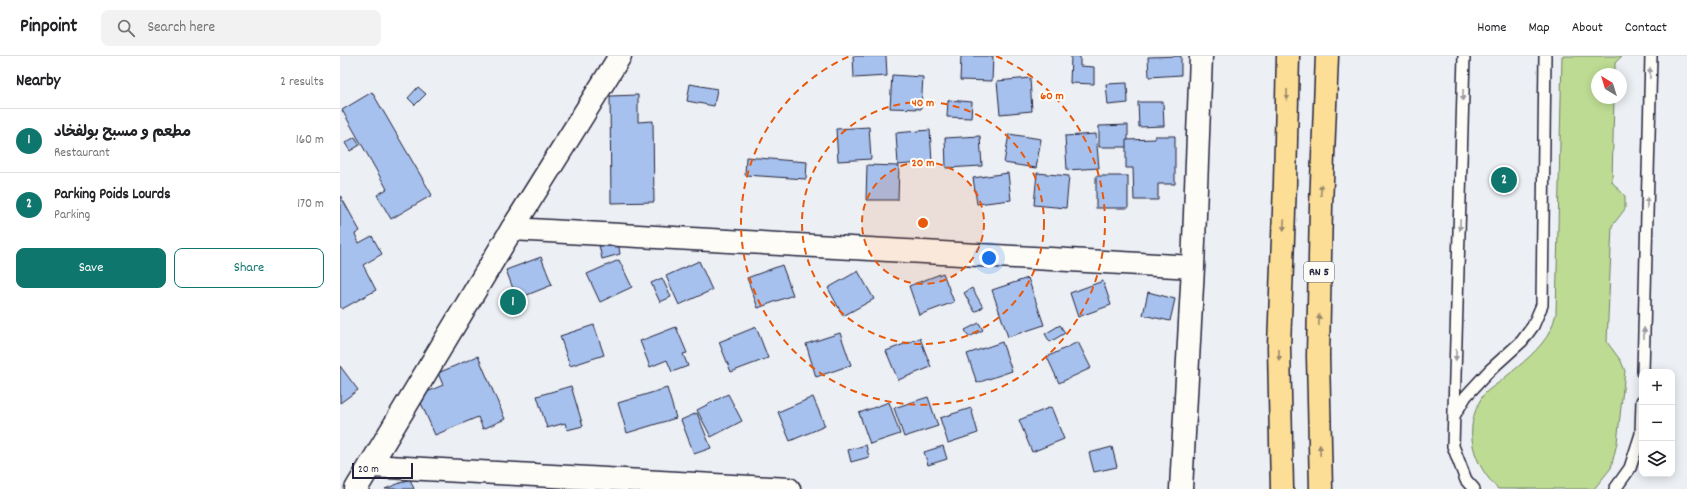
<!DOCTYPE html>
<html lang="en">
<head>
<meta charset="utf-8">
<style>
  body { margin:0; font-family:Dekko,"Playpen Sans Arabic",sans-serif; background:#f2f2f2; color:#202124 }
  .controls { position:absolute; right:12px; bottom:12px; display:grid; overflow:hidden; border-radius:8px; box-shadow:0 2px 10px #0003 }
  .controls button { width:36px; height:36px; display:grid; place-items:center; padding:0; border:0; border-bottom:1px solid #e0e0e0; background:#fff; color:#202124; font:20px sans-serif }
  .compass { position:absolute; left:1251px; top:12px; width:36px; height:36px; border-radius:50%; background:#fff; box-shadow:0 2px 10px #0003; rotate:322deg }
  .scale { position:absolute; left:12px; bottom:10px; width:61px; box-sizing:border-box; padding-left:4px; border:2px solid #22223b; border-top:0; font-size:11px; line-height:14px; white-space:nowrap; color:#22223b; -webkit-text-stroke:3px #fdfcf7; paint-order:stroke }
  .you { position:absolute; left:649px; top:202px; width:14px; height:14px; margin:-10px; border:3px solid #fff; border-radius:50%; background:#1a73e8; box-shadow:0 0 0 6px #1a73e833 }
  .badge { display:grid; place-items:center; width:26px; height:26px; border-radius:50%; background:#0f766e; color:#fff; font-size:13px; font-weight:700 }
  .pin { position:absolute; translate:-50% -50%; border:2px solid #fff; box-shadow:0 1px 4px #0006 }
  .list { margin:0; padding:0; list-style:none }
  h2 { display:flex; justify-content:space-between; align-items:center; height:52px; margin:0; padding:0 16px; font-size:17px }
  h2 small { font-size:13px; font-weight:400; color:#757577 }
  .list li { display:grid; grid-template-columns:26px 1fr auto; gap:12px; align-items:center; box-sizing:border-box; height:64px; padding:0 16px; border-top:1px solid #e0e0e0 }
  .list b { display:block; font-size:15px; white-space:nowrap }
  .list p { margin:0; font-size:13px; white-space:nowrap; color:#757577 }
  .list em { font-size:13px; font-style:normal; color:#757577 }
  .actions { display:flex; gap:8px; padding:12px 16px }
  .actions a { flex:1; padding:9px 0; border:1px solid #0f766e; border-radius:8px; text-align:center; font-size:14px; color:#0f766e }
  .actions .main { background:#0f766e; color:#fff }
  .icon { flex:none; width:22px; height:22px; fill:none; stroke:currentColor; stroke-width:2; stroke-linecap:round; stroke-linejoin:round }
  .map { position:relative; flex:none; width:1347px; height:433px; overflow:hidden }
  header { display:flex; align-items:center; gap:24px; box-sizing:border-box; height:56px; padding:0 20px; background:#fff; border-bottom:1px solid #e0e0e0 }
  header strong { font-size:19px }
  nav { display:flex; gap:22px; margin-inline-start:auto; font-size:14px }
  .search { width:280px; height:36px; background:#f2f2f2; display:flex; align-items:center; gap:10px; box-sizing:border-box; padding:0 14px; border-radius:8px; color:#757577; font-size:15px }
  main { display:flex }
  aside { flex:1; background:#fff }
  .map>svg:first-child { display:block }
</style>
</head>
<body>
<header>
<strong>Pinpoint</strong>
<div class="search"><svg class="icon" aria-label="search" viewBox="0 0 24 24"><circle cx="10" cy="10" r="6"/><path d="M15 15l6 6"/></svg>Search here</div>
<nav><a>Home</a><a>Map</a><a>About</a><a>Contact</a></nav>
</header>
<main>
<aside>
<h2>Nearby<small>2 results</small></h2>
<ul class="list">
<li><span class="badge">1</span><div><b>مطعم و مسبح بولفخاد</b><p>Restaurant</p></div><em>160 m</em></li>
<li><span class="badge">2</span><div><b>Parking Poids Lourds</b><p>Parking</p></div><em>170 m</em></li>
</ul>
<div class="actions"><a class="main">Save</a><a>Share</a></div>
</aside>
<div class="map">
<svg width="1347" height="433" viewBox="0 0 1347 433">
  <rect width="100%" height="100%" fill="#ecf0f5"/>
  <filter id="ink" filterUnits="userSpaceOnUse"><feTurbulence type="fractalNoise" baseFrequency=".025" numOctaves="2"/><feDisplacementMap in="SourceGraphic" scale="8" xChannelSelector="R" yChannelSelector="G"/><feConvolveMatrix kernelMatrix="1 2 1 2 8 2 1 2 1" color-interpolation-filters="sRGB"/></filter>
  <g filter="url(#ink)">
    <path fill="#bddb93" stroke="#707e67" d="M1222 0H1282L1275 7V18H1257V42H1274L1272 126 1285 140V153L1272 170 1267 286 1281 305 1285 315 1277 387 1271 412 1254 433H1158C1133 408 1122 374 1142 341 1146 334 1157 329 1163 323 1178 311 1202 292 1210 275 1213 270 1214 263 1216 258Z"/>
    <g fill="#a7c1ee" stroke="#22223b">
      <polygon points="513,0 546,0 547,20 514,22"/>
      <polygon points="621,0 653,0 652,25 620,24"/>
      <polygon points="731,0 740,0 740,10 754,11 754,28 730,27"/>
      <polygon points="841,0 841,19 809,21 808,1"/>
      <polygon points="552,19 583,21 581,53 550,52"/>
      <polygon points="690,22 692,55 660,58 657,25"/>
      <polygon points="787,27 788,47 768,49 766,28"/>
      <polygon points="350,28 377,33 374,50 347,45"/>
      <polygon points="78,31 86,38 75,49 68,42"/>
      <polygon points="32,36 92,139 51,163 37,139 47,133 2,54"/>
      <polygon points="298,39 298,66 313,65 314,146 271,147 270,40"/>
      <polygon points="608,44 632,46 631,62 607,61"/>
      <polygon points="798,46 823,46 824,70 799,71"/>
      <polygon points="788,69 788,91 759,91 759,70"/>
      <polygon points="529,71 531,103 498,105 496,73"/>
      <polygon points="590,74 592,106 558,109 556,77"/>
      <polygon points="669,78 701,83 696,112 664,107"/>
      <polygon points="756,78 759,112 727,114 725,80"/>
      <polygon points="640,80 642,110 606,112 605,82"/>
      <polygon points="815,80 835,80 835,128 818,128 818,144 794,144 793,112 786,112 786,84 815,83"/>
      <polygon points="15,81 20,89 10,95 5,87"/>
      <polygon points="406,101 467,106 466,123 405,119"/>
      <polygon points="527,109 559,110 558,144 526,144"/>
      <polygon points="668,117 671,144 637,148 633,122"/>
      <polygon points="697,117 729,120 726,152 694,149"/>
      <rect x="756" y="120" width="32" height="32"/>
      <polygon points="0,139 20,175 15,178 19,187 32,180 42,198 23,209 36,234 2,253 0,250"/>
      <polygon points="278,185 280,198 262,203 259,189"/>
      <polygon points="201,201 212,229 177,243 166,214"/>
      <polygon points="279,204 292,231 260,246 247,218"/>
      <polygon points="359,205 372,234 339,249 326,220"/>
      <polygon points="442,209 453,239 418,252 407,222"/>
      <polygon points="518,215 534,243 503,260 488,232"/>
      <polygon points="603,217 614,246 579,259 569,230"/>
      <polygon points="322,222 331,241 320,246 311,227"/>
      <polygon points="688,222 704,269 668,281 652,234"/>
      <polygon points="763,225 771,249 738,261 730,237"/>
      <polygon points="632,232 643,251 635,256 624,237"/>
      <polygon points="808,236 835,243 830,265 803,259"/>
      <polygon points="639,267 643,274 629,281 625,274"/>
      <polygon points="254,269 264,299 230,310 220,280"/>
      <polygon points="720,269 725,277 710,286 705,278"/>
      <polygon points="336,271 347,297 343,298 348,310 332,316 327,304 310,311 300,285"/>
      <polygon points="416,271 428,302 391,316 379,286"/>
      <polygon points="500,277 511,309 476,321 466,288"/>
      <polygon points="580,282 591,311 558,324 546,295"/>
      <polygon points="662,286 672,315 637,327 627,298"/>
      <polygon points="738,286 751,312 719,327 707,301"/>
      <polygon points="138,300 165,363 143,373 138,361 95,379 78,340 103,329 98,317"/>
      <polygon points="0,310 18,334 0,347"/>
      <polygon points="231,330 243,370 227,374 225,367 207,372 197,340"/>
      <polygon points="327,332 336,362 287,377 278,347"/>
      <polygon points="388,338 402,365 371,381 357,354"/>
      <polygon points="473,341 485,370 450,385 438,356"/>
      <polygon points="588,341 598,370 564,381 554,352"/>
      <polygon points="549,346 560,378 530,388 519,357"/>
      <polygon points="711,351 724,383 692,396 679,364"/>
      <polygon points="631,352 638,377 608,387 600,362"/>
      <polygon points="357,357 371,392 354,398 341,364"/>
      <polygon points="526,389 529,401 511,406 508,394"/>
      <polygon points="603,390 607,403 588,409 584,396"/>
      <polygon points="772,391 777,411 754,416 749,397"/>
      <polygon points="70,423 74,433 45,433"/>
    </g>
    <g fill="none" stroke-linecap="round" stroke-linejoin="round">
      <g stroke="#22223b" stroke-width="14">
        <g id="lane">
          <polyline points="1124,0 1113,390 1126,424 1134,433"/>
          <polyline points="1303,316 1311,0"/>
          <polyline points="1114,360 1126,340 1150,314 1182,285 1193,270 1202,249 1205,0"/>
          <polyline points="1275,433 1290,412 1301,378 1302,345"/>
        </g>
      </g>
      <g stroke="#22223b" stroke-width="25">
        <g id="street">
          <polyline points="172,173 853,211"/>
          <polyline points="30,410 449,433"/>
          <polyline points="16,433 172,173 280,0"/>
          <polyline points="841,433 853,211 861,0"/>
        </g>
      </g>
      <g stroke="#22223b" stroke-width="25">
        <g id="highway">
          <polyline points="942,433 939,291 945,127 948,0"/>
          <polyline points="981,433 978,300 981,150 987,0"/>
        </g>
      </g>
      <use href="#lane" stroke="#fdfcf7" stroke-width="11"/>
      <use href="#street" stroke="#fdfcf7" stroke-width="22"/>
      <use href="#highway" stroke="#fdde96" stroke-width="22"/>
    </g>
    <defs><path id="oneway-solid" d="M-6-.8H1V-3.2L6.5 0L1 3.2V.8H-6Z"/></defs>
    <g fill="#9a9aa2">
      <use href="#oneway-solid" transform="translate(1310 17) rotate(-89)"/>
      <use href="#oneway-solid" transform="translate(1123 39) rotate(92)"/>
      <use href="#oneway-solid" transform="translate(1307 147) rotate(-89)"/>
      <use href="#oneway-solid" transform="translate(1120 169) rotate(92)"/>
      <use href="#oneway-solid" transform="translate(1304 277) rotate(-89)"/>
      <use href="#oneway-solid" transform="translate(1116 299) rotate(92)"/>
    </g>
    <g fill="#9a896d">
      <use href="#oneway-solid" transform="translate(947 39) rotate(91)"/>
      <use href="#oneway-solid" transform="translate(981 134) rotate(-87)"/>
      <use href="#oneway-solid" transform="translate(944 169) rotate(92)"/>
      <use href="#oneway-solid" transform="translate(979 264) rotate(-89)"/>
      <use href="#oneway-solid" transform="translate(939 299) rotate(89)"/>
      <use href="#oneway-solid" transform="translate(980 394) rotate(-92)"/>
    </g>
  </g>
  <circle cx="583" cy="167" r="61" fill="#e8590c" fill-opacity=".12"/>
  <g fill="none" stroke="#e8590c" stroke-width="2" stroke-dasharray="7 5">
    <circle cx="583" cy="167" r="61"/>
    <circle cx="583" cy="167" r="121"/>
    <path d="M656 0A182 182 0 1 1 510 0"/>
  </g>
  <g text-anchor="middle" dominant-baseline="central" stroke-width="4" stroke-linejoin="round" paint-order="stroke">
    <rect fill="#fdfcf7" stroke="#646373" stroke-width="1" x="964" y="206" width="30" height="20" rx="3"/>
    <g font-size="12" font-weight="bold" fill="#22223b">
      <text x="979" y="216">RN 5</text>
    </g>
  </g>
  <circle cx="583" cy="167" r="6" fill="#e8590c" stroke="#fdfcf7" stroke-width="2"/>
  <g font-size="12" text-anchor="middle" font-weight="bold" fill="#e8590c" stroke="#fdfcf7" stroke-width="4" stroke-linejoin="round" paint-order="stroke">
    <text x="712" y="43">60 m</text>
    <text x="583" y="50">40 m</text>
    <text x="583" y="110">20 m</text>
  </g>
</svg>
<div class="controls">
<button>+</button>
<button>−</button>
<button><svg class="icon" aria-label="layers" viewBox="0 0 24 24"><path d="M12 4l9 5-9 5-9-5zM3 14l9 5 9-5"/></svg></button>
</div>
<svg class="compass" viewBox="-18 -18 36 36"><path d="M0-13l5 13h-10z" fill="#e53935"/><path d="M0 13l5-13h-10z" fill="#757577"/></svg>
<div class="scale">20 m</div>
<div class="you"></div>
<div class="pin badge" style="left:173px;top:246px">1</div>
<div class="pin badge" style="left:1164px;top:124px">2</div>
</div>
</main>
</body>
</html>
